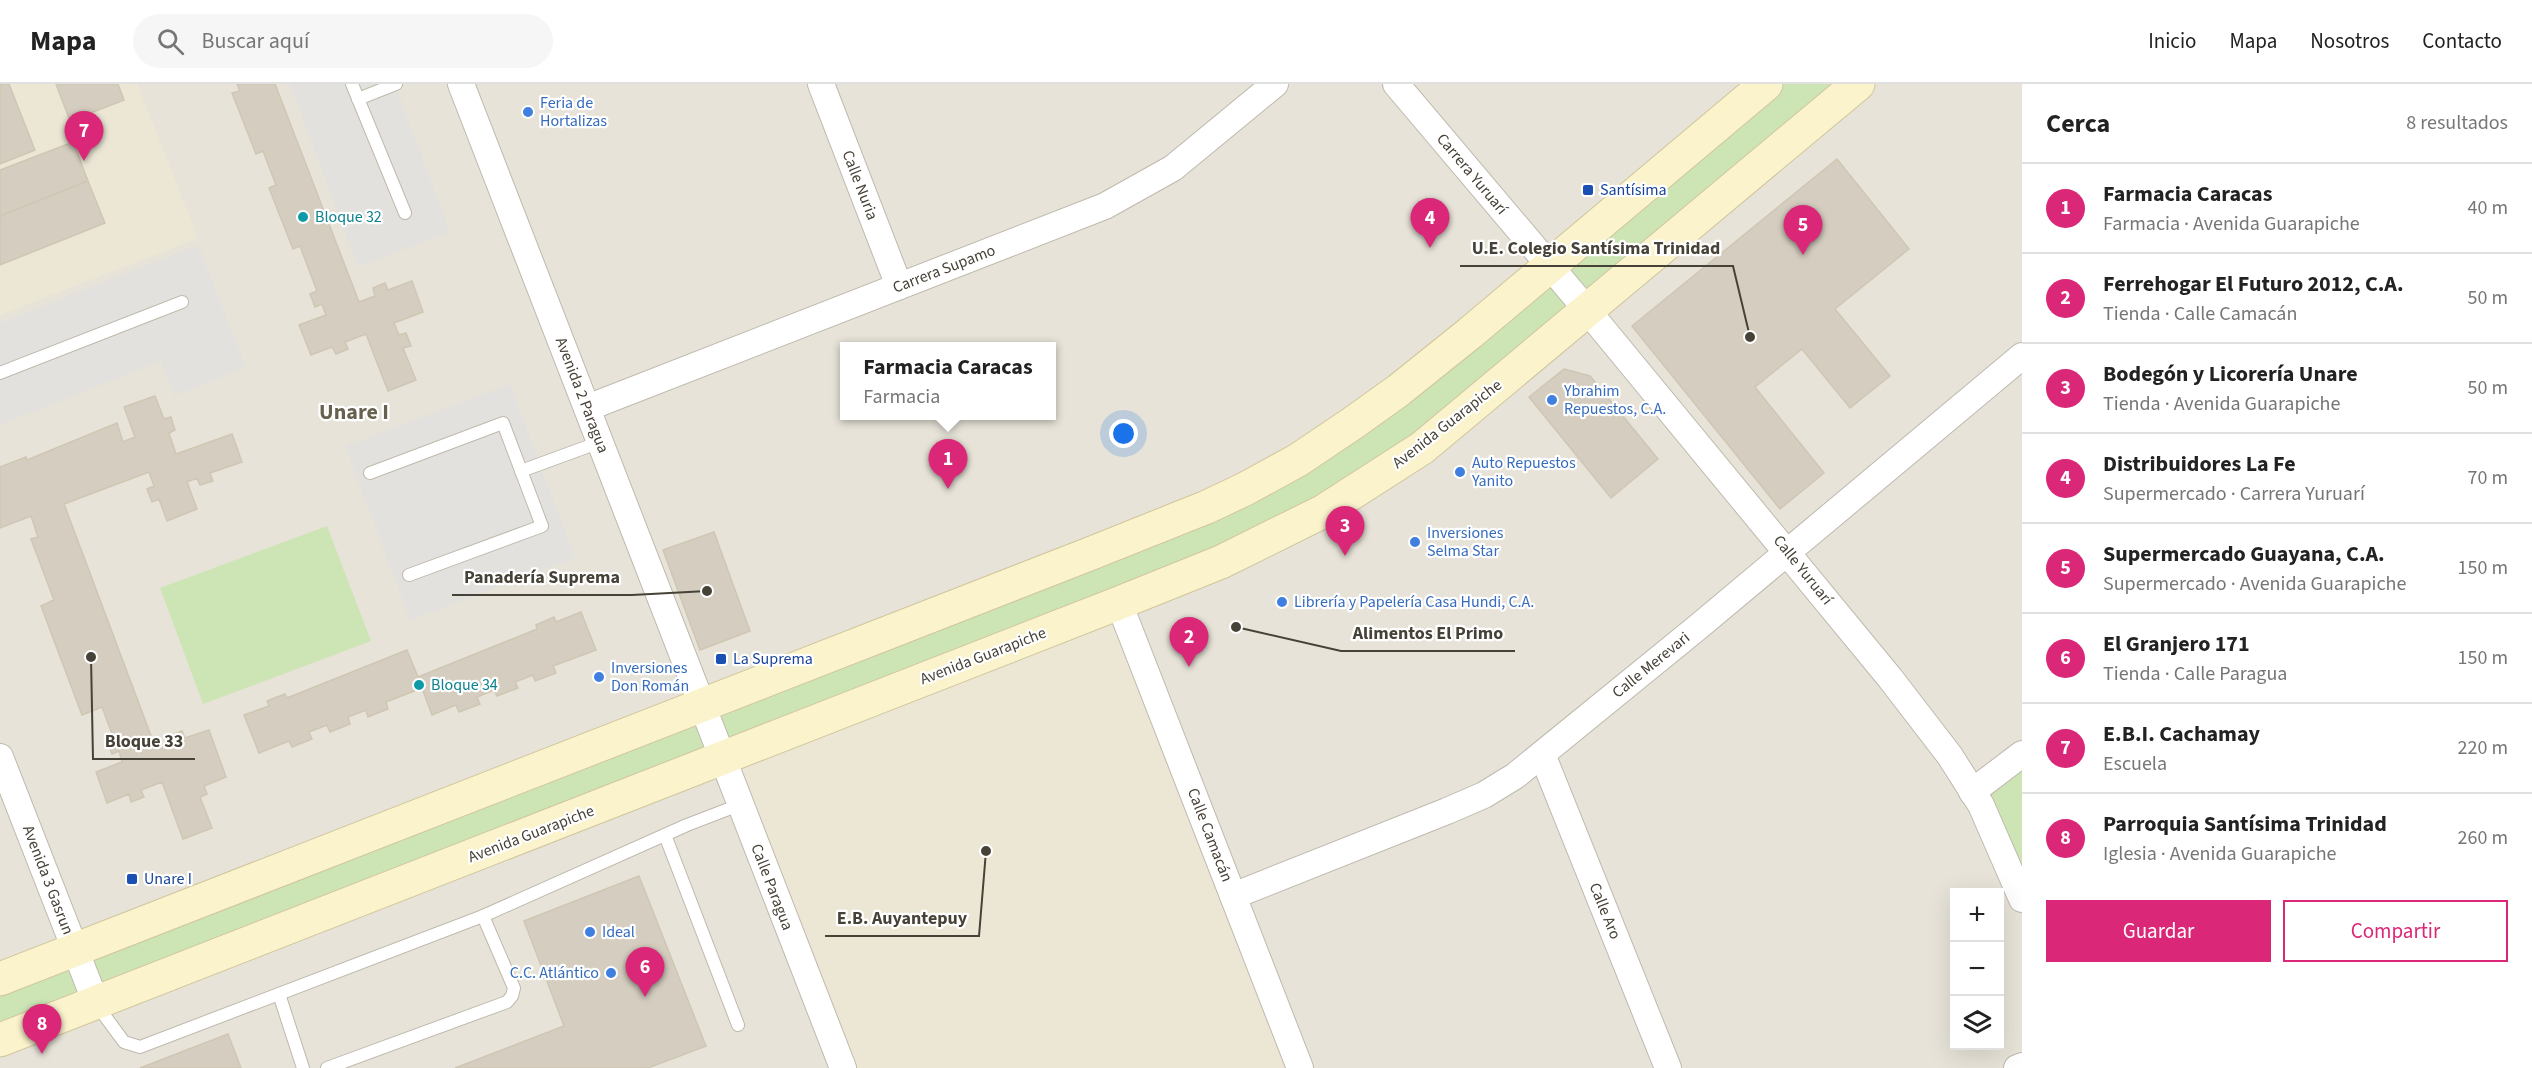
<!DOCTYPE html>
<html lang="es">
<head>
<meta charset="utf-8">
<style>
  body { margin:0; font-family:"Source Sans 3",sans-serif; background:#f6f6f6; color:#222 }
  .controls { position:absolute; right:18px; bottom:18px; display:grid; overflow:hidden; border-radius:0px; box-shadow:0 6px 24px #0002 }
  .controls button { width:54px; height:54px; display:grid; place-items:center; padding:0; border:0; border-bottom:2px solid #e0e0e0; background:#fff; color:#222; font:30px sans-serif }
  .you { position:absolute; left:1124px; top:350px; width:21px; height:21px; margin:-15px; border:4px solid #fff; border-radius:50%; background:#1a73e8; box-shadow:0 0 0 9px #1a73e833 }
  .badge { display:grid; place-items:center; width:39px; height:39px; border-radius:50%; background:#db2777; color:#fff; font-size:20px; font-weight:700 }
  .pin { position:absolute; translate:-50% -50px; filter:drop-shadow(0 2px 3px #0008) }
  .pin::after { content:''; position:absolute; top:32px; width:21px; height:18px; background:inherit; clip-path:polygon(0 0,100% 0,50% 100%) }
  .popup { position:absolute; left:840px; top:258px; width:216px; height:78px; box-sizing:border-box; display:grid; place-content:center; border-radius:0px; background:#fff; filter:drop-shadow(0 2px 4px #0005); font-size:20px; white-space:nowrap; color:#767676 }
  .popup b { font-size:22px; color:#222 }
  .popup::after { content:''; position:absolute; left:50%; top:100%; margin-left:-12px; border:12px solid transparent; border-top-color:#fff }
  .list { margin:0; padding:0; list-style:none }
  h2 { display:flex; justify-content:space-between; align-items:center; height:78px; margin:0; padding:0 24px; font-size:26px }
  h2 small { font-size:20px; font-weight:400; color:#767676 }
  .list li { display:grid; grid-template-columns:39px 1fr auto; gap:18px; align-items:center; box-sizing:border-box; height:90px; padding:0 24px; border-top:2px solid #e0e0e0 }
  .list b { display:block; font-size:22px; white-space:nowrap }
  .list p { margin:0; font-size:20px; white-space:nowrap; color:#767676 }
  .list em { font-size:20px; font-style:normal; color:#767676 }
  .actions { display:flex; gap:12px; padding:18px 24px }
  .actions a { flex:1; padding:14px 0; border:2px solid #db2777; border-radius:0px; text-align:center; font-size:21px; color:#db2777 }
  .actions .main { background:#db2777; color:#fff }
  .icon { flex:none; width:33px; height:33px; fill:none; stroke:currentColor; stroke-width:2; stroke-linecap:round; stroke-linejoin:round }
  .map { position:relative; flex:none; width:2022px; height:984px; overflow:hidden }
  header { display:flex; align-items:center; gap:36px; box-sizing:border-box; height:84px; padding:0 30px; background:#fff; border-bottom:2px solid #e0e0e0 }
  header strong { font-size:28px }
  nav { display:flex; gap:33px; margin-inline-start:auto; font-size:21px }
  .search { width:420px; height:54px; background:#f6f6f6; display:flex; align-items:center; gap:15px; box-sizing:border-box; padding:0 21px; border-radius:33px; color:#767676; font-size:22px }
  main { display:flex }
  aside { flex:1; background:#fff }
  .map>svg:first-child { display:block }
</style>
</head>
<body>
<header>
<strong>Mapa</strong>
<div class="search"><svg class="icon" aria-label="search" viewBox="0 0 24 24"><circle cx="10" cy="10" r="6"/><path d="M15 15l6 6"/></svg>Buscar aquí</div>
<nav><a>Inicio</a><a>Mapa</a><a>Nosotros</a><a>Contacto</a></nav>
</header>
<main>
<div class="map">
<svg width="2022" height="984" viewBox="0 0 2022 984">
  <rect width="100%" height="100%" fill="#f4f1ea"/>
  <g fill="#e7e3d8" fill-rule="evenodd">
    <path d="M0 0H1766L1298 376 0 895ZM844 262H1052V332H844Z"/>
    <path d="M1858 0H2022V984H0V956L1119 519ZM1954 808H2000V962H1954Z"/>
  </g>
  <g fill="#ece7d5">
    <polygon points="0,0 137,0 198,154 0,231"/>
    <polygon points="1119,519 1300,984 843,984 721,675"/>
  </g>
  <g fill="#cde5b5">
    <polygon points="1766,0 1858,0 1324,427 0,956 0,895 1245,405"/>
    <polygon points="327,442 371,557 203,620 160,504"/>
    <polygon points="2022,670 2022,815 1981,721"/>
  </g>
  <g fill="#e3e1de">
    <polygon points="290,0 395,0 450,148 358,183"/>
    <polygon points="198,161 246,283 174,312 161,277 0,341 0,239"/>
    <polygon points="510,300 575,474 410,536 345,362"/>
  </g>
  <g fill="#d5cec0" stroke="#cfc6b3" stroke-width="1.5">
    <polygon points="0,0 9,0 35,66 0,80"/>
    <polygon points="56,0 118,0 124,16 70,37"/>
    <polygon points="237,0 275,0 359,218 375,212 373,204 385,199 388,206 412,197 423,228 394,239 399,251 406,249 411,262 403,264 416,296 388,307 366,250 345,258 348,265 336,270 332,263 311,271 299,241 326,231 322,220 315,223 310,210 317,207 300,162 293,165 269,104 276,101 263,67 256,70 232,9 240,7"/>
    <polygon points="73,58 88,97 0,132 0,86"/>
    <polygon points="1837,75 1909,165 1835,225 1890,292 1850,324 1802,265 1755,303 1824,389 1780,425 1632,242"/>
    <polygon points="88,97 105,139 0,181 0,132"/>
    <polygon points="1564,285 1590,292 1658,375 1611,414 1529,313"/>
    <polygon points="155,312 164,335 171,333 175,346 169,349 176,370 232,350 242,378 210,389 213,397 200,401 197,394 187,398 197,425 167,437 159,415 152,418 147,405 154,402 149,388 64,420 156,665 172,659 169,652 182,647 185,654 209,646 226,693 204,702 207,710 200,713 212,744 183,755 162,698 141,706 144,713 131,718 129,710 107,719 96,688 122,678 119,667 112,670 107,657 114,655 102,623 82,631 41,522 54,516 31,455 38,453 31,432 0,444 0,383 26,373 27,376 117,339 123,358 135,353 124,323"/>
    <polygon points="714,448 750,547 700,566 663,466"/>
    <polygon points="581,528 596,566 553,582 556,589 535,597 533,591 515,598 518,604 497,612 494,606 477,613 480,620 459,628 456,621 432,631 422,604 386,618 388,625 368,633 366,626 348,633 350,640 330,648 327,641 309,648 312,655 292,663 289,657 259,669 244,631 269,622 267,617 285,610 287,614 407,566 418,593 537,545 536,541 554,533 556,538"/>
    <polygon points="639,792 706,962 648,984 455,984 564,942 524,837"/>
    <polygon points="228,950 241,984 140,984"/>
  </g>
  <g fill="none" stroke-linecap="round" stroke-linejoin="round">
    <g stroke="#bfb9ad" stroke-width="14">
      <g id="lane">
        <polyline points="352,0 405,129"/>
        <polyline points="358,15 396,0"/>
        <polyline points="0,289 182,218"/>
        <polyline points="521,387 600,358"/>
        <polyline points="370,389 503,339 542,442 409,491"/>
        <polyline points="665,751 738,941"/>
        <polyline points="279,910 303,984"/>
        <polyline points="96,920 124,958 140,963 483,832 687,741 739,721"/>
        <polyline points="327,984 507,918 512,912 514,904 483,832"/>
      </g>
    </g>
    <g stroke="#bfb9ad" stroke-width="28">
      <g id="street">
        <polyline points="461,0 843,984"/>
        <polyline points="821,0 899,202"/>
        <polyline points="1396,0 1587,226 1890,594 1950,672 1981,721 2022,815"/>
        <polyline points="587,324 1105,122 1173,84 1275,0"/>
        <polyline points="1119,519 1300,984"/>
        <polyline points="1542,670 1668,984"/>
        <polyline points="0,673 96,919"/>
        <polyline points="1972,708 2022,670"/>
        <polyline points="1233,812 1447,727 1484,711 1515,692 1698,543 2022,272"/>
        <polyline points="2017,984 2022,982"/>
      </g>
    </g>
    <g stroke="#d0c69c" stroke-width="35">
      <g id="secondary">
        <polyline points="0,895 1092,469 1207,423 1245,405 1298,376 1353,339 1399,306 1470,249 1766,0"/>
        <polyline points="0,956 1119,519 1221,478 1324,427 1422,364 1858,0"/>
      </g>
    </g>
    <use href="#lane" stroke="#fff" stroke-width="12"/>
    <use href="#street" stroke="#fff" stroke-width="26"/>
    <use href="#secondary" stroke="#fbf3cc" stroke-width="33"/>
  </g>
  <g fill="#3f7fe0" stroke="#fff" stroke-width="2">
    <circle cx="528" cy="28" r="6"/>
    <circle cx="1552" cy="316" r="6"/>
    <circle cx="1460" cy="388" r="6"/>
    <circle cx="1415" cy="458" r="6"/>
    <circle cx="1282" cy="518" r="6"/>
    <circle cx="599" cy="593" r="6"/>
    <circle cx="590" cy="848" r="6"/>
    <circle cx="611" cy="889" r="6"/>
  </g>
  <g fill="#1a4fb4" stroke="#fff" stroke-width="2">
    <rect x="1582" y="100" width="12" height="12" rx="3"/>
    <rect x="715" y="569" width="12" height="12" rx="3"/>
    <rect x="126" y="789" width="12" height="12" rx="3"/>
  </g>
  <g fill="#0f9aa8" stroke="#fff" stroke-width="2">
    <circle cx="303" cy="133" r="6"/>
    <circle cx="419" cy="601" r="6"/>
  </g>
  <g text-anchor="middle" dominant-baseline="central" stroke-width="4.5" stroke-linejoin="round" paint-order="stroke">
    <g font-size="16" fill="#366cbe" stroke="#fff" text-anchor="start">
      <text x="540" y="19">Feria de<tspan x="540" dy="18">Hortalizas</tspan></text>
      <text x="1564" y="307">Ybrahim<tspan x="1564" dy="18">Repuestos, C.A.</tspan></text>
      <text x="1472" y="379">Auto Repuestos<tspan x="1472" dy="18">Yanito</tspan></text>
      <text x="1427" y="449">Inversiones<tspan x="1427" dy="18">Selma Star</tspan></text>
      <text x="1294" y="518">Librería y Papelería Casa Hundi, C.A.</text>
      <text x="611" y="584">Inversiones<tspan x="611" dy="18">Don Román</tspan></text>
      <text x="602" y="848">Ideal</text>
      <text x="599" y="889" text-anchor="end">C.C. Atlántico</text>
    </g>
    <g font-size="16" fill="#474238" stroke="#fff">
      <text transform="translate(1472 90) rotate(50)">Carrera Yuruarí</text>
      <text transform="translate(860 101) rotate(69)">Calle Nuria</text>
      <text transform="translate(944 185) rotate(-21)">Carrera Supamo</text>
      <text transform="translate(582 311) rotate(69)">Avenida 2 Paragua</text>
      <text transform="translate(1447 340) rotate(-38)">Avenida Guarapiche</text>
      <text transform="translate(1803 486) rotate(51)">Calle Yuruarí</text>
      <text transform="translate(983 572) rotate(-21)">Avenida Guarapiche</text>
      <text transform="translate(1651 581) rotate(-39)">Calle Merevari</text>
      <text transform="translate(531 750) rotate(-21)">Avenida Guarapiche</text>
      <text transform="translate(1210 751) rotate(69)">Calle Camacán</text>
      <text transform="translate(48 796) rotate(69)">Avenida 3 Gasrun</text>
      <text transform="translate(772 803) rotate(69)">Calle Paragua</text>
      <text transform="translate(1605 827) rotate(68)">Calle Aro</text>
    </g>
    <g font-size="16" fill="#164399" stroke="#fff" text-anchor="start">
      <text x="1600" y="106">Santísima</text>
      <text x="733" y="575">La Suprema</text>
      <text x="144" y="795">Unare I</text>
    </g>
    <g font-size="16" fill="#0d838f" stroke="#fff" text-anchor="start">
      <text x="315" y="133">Bloque 32</text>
      <text x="431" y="601">Bloque 34</text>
    </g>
    <g font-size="22" font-weight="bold" fill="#696150" stroke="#fff">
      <text x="354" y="328">Unare I</text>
    </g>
  </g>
  <path fill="none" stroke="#474238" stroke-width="2" d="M1750 253L1733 182H1460M707 507L632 511H452M1236 543L1341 567H1515M91 573L93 675H195M986 767L979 852H825"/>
  <g fill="#474238" stroke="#fff" stroke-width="2">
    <circle cx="1750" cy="253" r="6"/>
    <circle cx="707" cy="507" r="6"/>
    <circle cx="1236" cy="543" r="6"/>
    <circle cx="91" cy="573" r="6"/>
    <circle cx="986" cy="767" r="6"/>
  </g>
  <g font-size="18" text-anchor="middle" font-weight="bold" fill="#474238" stroke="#fff" stroke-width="4.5" stroke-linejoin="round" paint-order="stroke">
    <text x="1596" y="170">U.E. Colegio Santísima Trinidad</text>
    <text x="542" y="499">Panadería Suprema</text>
    <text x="1428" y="555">Alimentos El Primo</text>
    <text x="144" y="663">Bloque 33</text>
    <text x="902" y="840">E.B. Auyantepuy</text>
  </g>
</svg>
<div class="controls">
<button>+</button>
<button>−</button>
<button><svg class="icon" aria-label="layers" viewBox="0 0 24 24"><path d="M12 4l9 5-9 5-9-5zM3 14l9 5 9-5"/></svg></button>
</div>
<div class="you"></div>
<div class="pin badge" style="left:948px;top:405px">1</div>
<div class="popup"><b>Farmacia Caracas</b>Farmacia</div>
<div class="pin badge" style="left:1189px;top:583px">2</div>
<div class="pin badge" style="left:1345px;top:472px">3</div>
<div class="pin badge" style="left:1430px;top:164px">4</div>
<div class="pin badge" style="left:1803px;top:171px">5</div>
<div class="pin badge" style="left:645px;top:913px">6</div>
<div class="pin badge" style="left:84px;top:77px">7</div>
<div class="pin badge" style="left:42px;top:970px">8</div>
</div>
<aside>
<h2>Cerca<small>8 resultados</small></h2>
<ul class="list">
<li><span class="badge">1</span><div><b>Farmacia Caracas</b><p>Farmacia · Avenida Guarapiche</p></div><em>40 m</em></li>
<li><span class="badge">2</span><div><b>Ferrehogar El Futuro 2012, C.A.</b><p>Tienda · Calle Camacán</p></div><em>50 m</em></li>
<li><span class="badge">3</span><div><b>Bodegón y Licorería Unare</b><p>Tienda · Avenida Guarapiche</p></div><em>50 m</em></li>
<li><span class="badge">4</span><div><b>Distribuidores La Fe</b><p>Supermercado · Carrera Yuruarí</p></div><em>70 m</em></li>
<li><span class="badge">5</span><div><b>Supermercado Guayana, C.A.</b><p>Supermercado · Avenida Guarapiche</p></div><em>150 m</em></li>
<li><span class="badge">6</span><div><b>El Granjero 171</b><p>Tienda · Calle Paragua</p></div><em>150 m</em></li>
<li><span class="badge">7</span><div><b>E.B.I. Cachamay</b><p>Escuela</p></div><em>220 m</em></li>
<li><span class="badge">8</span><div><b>Parroquia Santísima Trinidad</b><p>Iglesia · Avenida Guarapiche</p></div><em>260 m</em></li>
</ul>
<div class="actions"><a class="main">Guardar</a><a>Compartir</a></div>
</aside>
</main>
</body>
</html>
